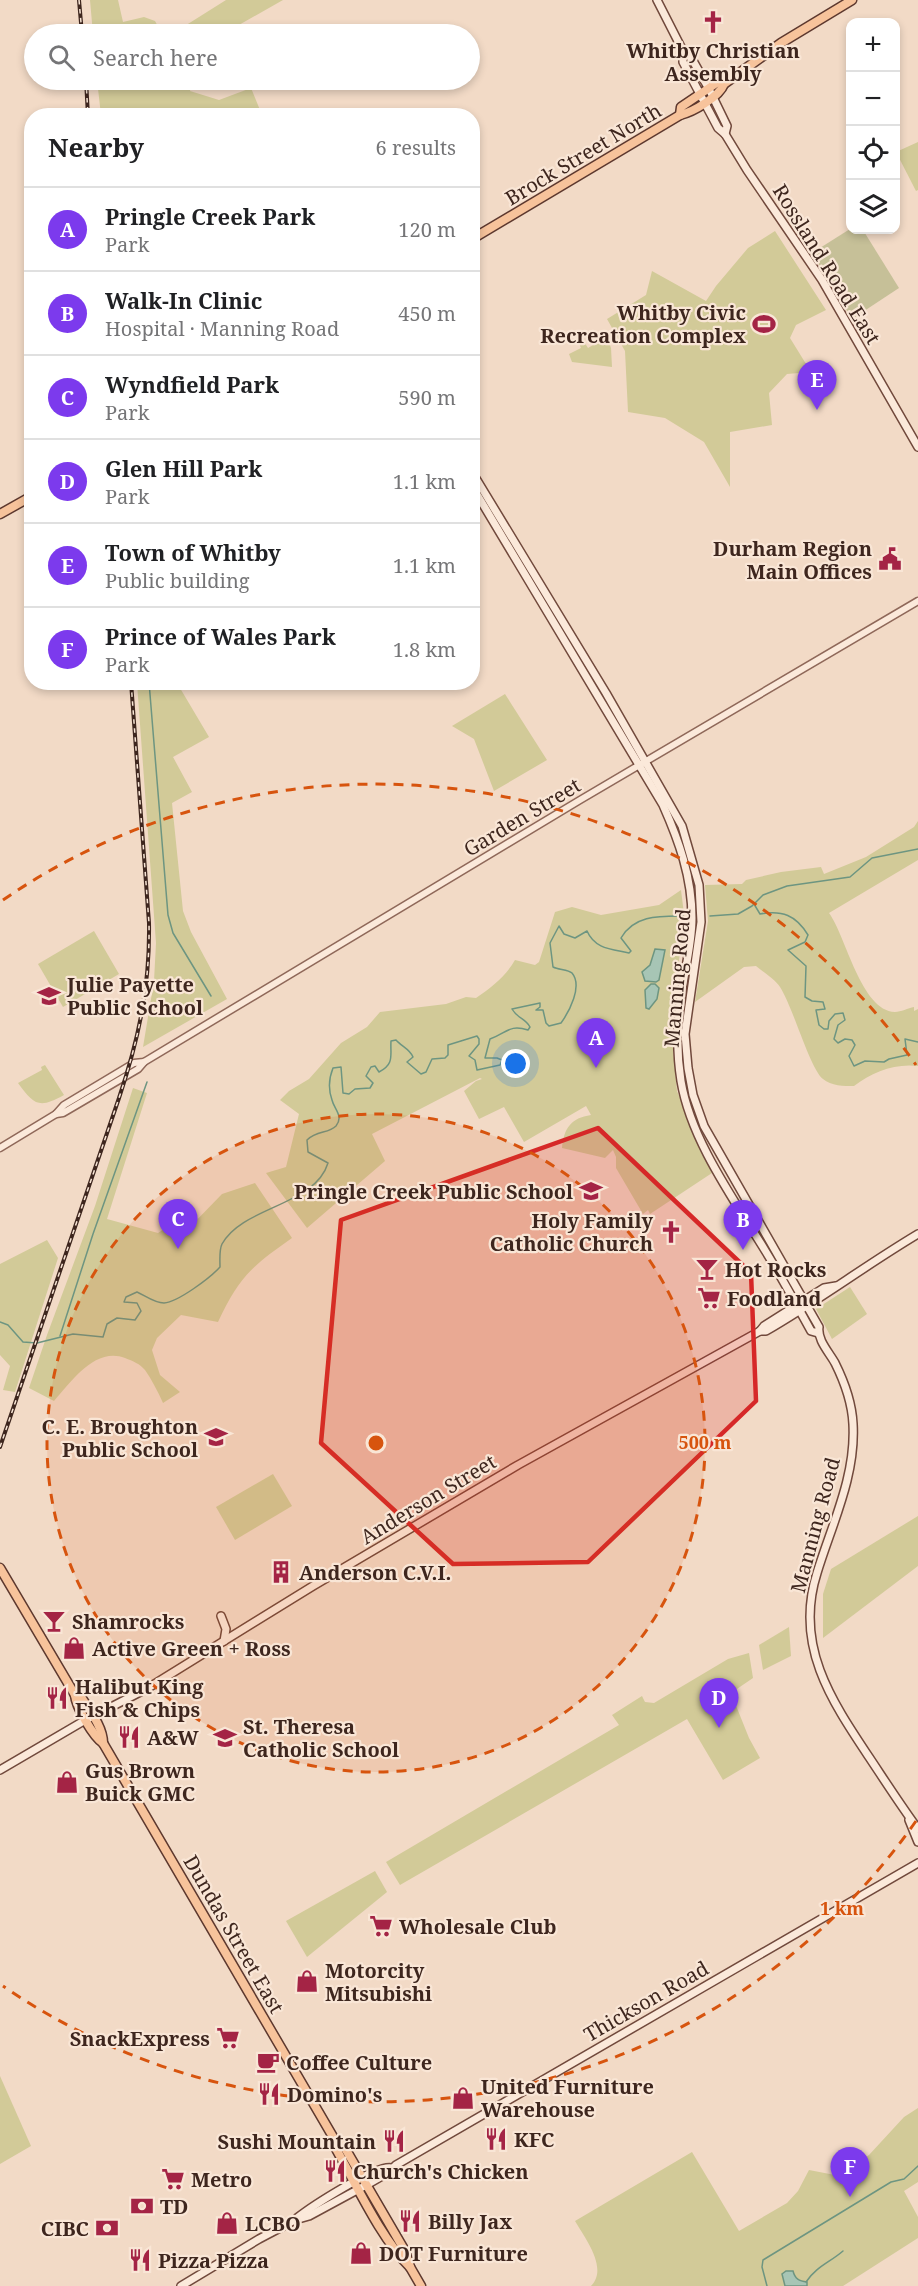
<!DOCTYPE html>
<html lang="en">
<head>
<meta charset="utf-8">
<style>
  body { margin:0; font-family:"Noto Serif",serif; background:#f2f2f2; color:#202124 }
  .controls { position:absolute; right:18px; top:18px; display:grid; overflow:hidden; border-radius:12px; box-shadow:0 3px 9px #0003 }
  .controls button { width:54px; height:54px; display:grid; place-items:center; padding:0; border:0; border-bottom:2px solid #e0e0e0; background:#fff; color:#202124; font:30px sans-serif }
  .you { position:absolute; left:516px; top:1064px; width:21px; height:21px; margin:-15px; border:4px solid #fff; border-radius:50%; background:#1a73e8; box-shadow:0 0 0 9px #1a73e833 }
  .badge { display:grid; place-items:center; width:39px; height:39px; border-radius:50%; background:#7c3aed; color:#fff; font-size:20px; font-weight:700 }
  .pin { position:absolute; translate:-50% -50px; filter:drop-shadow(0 2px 3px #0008) }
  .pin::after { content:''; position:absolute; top:32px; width:21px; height:18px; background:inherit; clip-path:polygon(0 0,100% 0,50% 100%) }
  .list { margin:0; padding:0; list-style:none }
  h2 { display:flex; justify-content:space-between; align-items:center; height:78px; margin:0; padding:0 24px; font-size:26px }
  h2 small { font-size:20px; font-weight:400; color:#757577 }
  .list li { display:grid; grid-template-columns:39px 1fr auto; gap:18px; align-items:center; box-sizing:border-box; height:84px; padding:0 24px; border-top:2px solid #e0e0e0 }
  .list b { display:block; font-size:22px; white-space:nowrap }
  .list p { margin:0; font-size:20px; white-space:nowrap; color:#757577 }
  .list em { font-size:20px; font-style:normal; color:#757577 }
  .icon { flex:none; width:33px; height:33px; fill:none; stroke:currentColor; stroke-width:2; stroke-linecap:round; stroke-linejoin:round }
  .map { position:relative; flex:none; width:918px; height:2286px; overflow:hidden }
  .search { position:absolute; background:#fff; box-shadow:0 3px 9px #0003; left:24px; top:24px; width:456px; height:66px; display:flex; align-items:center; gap:15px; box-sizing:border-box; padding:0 21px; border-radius:33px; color:#757577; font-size:22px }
  .panel { position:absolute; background:#fff; box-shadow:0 3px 9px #0003; left:24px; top:108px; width:456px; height:582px; border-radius:24px }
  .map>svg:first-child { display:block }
</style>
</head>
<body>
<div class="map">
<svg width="918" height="2286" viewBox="0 0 918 2286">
  <rect width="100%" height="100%" fill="#f2dac6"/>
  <g fill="#d2ca98">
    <polygon points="90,0 118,0 123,22 144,17 155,21 162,34 93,34"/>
    <polygon points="226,0 283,0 223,34 207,34 204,31 199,34 172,34"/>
    <polygon points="97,80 193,80 190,91 219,100 251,88 262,115 101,115"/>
    <polygon points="918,142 918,190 916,191 896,152"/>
    <polygon points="775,231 826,310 796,325 790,338 811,372 787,374 769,393 772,425 730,432 730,487 704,442 665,418 628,412 625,351 607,319 646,295 652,271 706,301 716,286 748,248"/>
    <polygon points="607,337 611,348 612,367 572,362 569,354 581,348 579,343 583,340 588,348"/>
    <polygon points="137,683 177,683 209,737 173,757 192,792 172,803 183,911 191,932 227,999 143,1047 154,981 156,943"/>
    <polygon points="505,694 547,760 494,791 474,739 452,726"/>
    <path d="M918 821V860L829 913C846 936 861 1011 895 1012 901 1012 908 1008 914 1007V1011L918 1009V1066C895 1063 872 1072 854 1086 844 1086 831 1086 823 1079 810 1069 793 1007 780 987 775 979 763 972 756 966L744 967 695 1002 708 921 705 885 742 884 746 880 781 872 821 867 824 874 866 857 914 827Z"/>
    <path d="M681 890 685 922 670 1017 677 1091 712 1173 650 1214 648 1210 643 1214 616 1168V1157L613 1150 605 1158 562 1148C564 1128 571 1118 591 1115L586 1106 524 1142 504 1107 479 1119 464 1091 476 1081 482 1079 480 1078 372 1134 385 1161 307 1228 266 1173 286 1167 299 1114 280 1100 289 1091 309 1079 341 1043 367 1027 380 1012 446 1004 466 997 476 998C491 988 506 976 515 960L535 965 539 962 555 912 572 907 601 915 659 905Z"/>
    <polygon points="94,931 119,974 63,1007 38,964"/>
    <path d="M45 1065 64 1095C39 1109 34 1105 18 1083L42 1070 41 1067Z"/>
    <path d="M133 1088 147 1093 107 1219 158 1233 173 1223 183 1230 188 1229 222 1194 255 1183 292 1238C252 1266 239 1277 218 1322L181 1315 157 1338 152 1350 160 1375 180 1392 163 1403C158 1392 152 1380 145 1370 140 1364 133 1361 125 1358 95 1347 72 1381 54 1401L29 1388 47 1335 95 1206Z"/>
    <polygon points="47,1240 58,1258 15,1392 3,1390 10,1366 0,1355 0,1264"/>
    <polygon points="850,1287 867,1314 832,1339 816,1309"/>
    <polygon points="273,1474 292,1506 235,1540 216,1507"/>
    <polygon points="918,1516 918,1566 823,1638 823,1594 831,1569"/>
    <polygon points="789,1627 791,1656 763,1670 759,1645"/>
    <polygon points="749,1653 753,1678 731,1693 749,1738 760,1758 723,1780 687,1719 400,1885 386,1862 619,1725 612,1715 642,1696 645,1702 654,1703 728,1659"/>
    <polygon points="375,1871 387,1892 307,1957 286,1921"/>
    <polygon points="0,2076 31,2146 0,2164"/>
    <path d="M918 2108V2182L904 2191 918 2217V2238L843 2286H591C609 2268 584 2237 575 2221L692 2152 739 2231 787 2203 798 2191 809 2170 840 2176 869 2155 904 2117Z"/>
  </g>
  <polygon fill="#c6c098" points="850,229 863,230 899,288 852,319 812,253"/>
  <g fill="#a7c5b5" stroke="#6d9581" stroke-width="1.5">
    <polygon points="655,949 665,950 659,980 656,982 645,981 642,972 650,965"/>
    <polygon points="651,984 655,984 659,988 657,999 649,1009 646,1008 645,990"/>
    <path d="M786 2271H793C795 2279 799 2281 807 2282V2286H785L782 2274Z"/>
  </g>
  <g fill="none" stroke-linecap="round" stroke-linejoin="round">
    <g stroke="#6d9581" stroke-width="1.5">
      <polyline points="149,682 168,915 173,933 211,996"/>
      <path d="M754 904 760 914C782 910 796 915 808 935L805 942 788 950 806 966 805 997 812 1001 823 1002 825 1009 816 1010 819 1025 824 1029H828L829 1021 835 1014 843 1013 845 1020 838 1025 834 1039 838 1043 845 1039 852 1040 855 1045 849 1056 854 1066 865 1061 884 1062 889 1059 907 1055 905 1039 918 1042"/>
      <polyline points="710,916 738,914 752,906 763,895 787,886 850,877 872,858 918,849"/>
      <path d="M0 1322 8 1325 23 1342 37 1343 73 1334 103 1337 107 1324 117 1318 135 1320 141 1311 137 1303 124 1302 126 1297 137 1292C146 1296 154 1303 164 1303 178 1302 210 1278 220 1267 220 1260 219 1250 222 1244 243 1206 315 1206 328 1163L308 1152 307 1140C317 1130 328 1134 336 1126 344 1116 334 1109 332 1100 328 1089 329 1078 333 1068L341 1067 343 1093 349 1094 355 1089 370 1088 373 1083 366 1076 371 1067 375 1066 379 1072C395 1064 390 1055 391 1041L396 1040C401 1046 410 1049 413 1057L407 1062 421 1074 426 1072 432 1059 445 1058 448 1055V1045L477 1036 479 1039V1044L469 1056 475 1060 477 1070 500 1065 502 1060 497 1058H485L490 1039C507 1033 509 1024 528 1030L530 1027C526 1019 517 1018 512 1009L540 1003V1007L536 1010H543L546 1023 549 1026 561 1023C569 1012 583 986 572 973 568 969 559 970 553 967L550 943 559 926 564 934 575 938 587 931C595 949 611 949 629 953L631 951 621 938C634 915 659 916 683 916"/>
      <polyline points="60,1336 93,1234 147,1082"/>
      <path d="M806 2282C817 2266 829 2263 843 2251"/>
      <polyline points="767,2286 762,2267 763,2260 891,2182 904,2179 918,2166"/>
    </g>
    <g stroke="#8f6859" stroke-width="9">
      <g id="tertiary">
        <polyline points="56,1114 64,1105 134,1063 144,1062 580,800 918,601"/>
        <polyline points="0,1148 56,1114 63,1113 138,1069 144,1062"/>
      </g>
    </g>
    <g stroke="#71493c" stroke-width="10">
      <g id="secondary">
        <polyline points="657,0 683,51 692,59 709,89 727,126 725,134"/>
        <polyline points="683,51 683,62 718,128 725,134 747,170 822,280 918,447"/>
        <path d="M472 472 606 693 682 826 699 885 701 922 685 1034 688 1068 693 1095 704 1126 819 1327C817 1340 829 1352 835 1363 844 1381 852 1403 853 1424 856 1476 832 1524 817 1573 794 1645 831 1700 869 1757 885 1781 901 1806 918 1829"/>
        <path d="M472 486 663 805C679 841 692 877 692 918 692 947 683 975 680 1004 677 1029 677 1056 681 1081 691 1141 735 1201 766 1252 782 1278 796 1304 811 1331L818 1333"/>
        <path d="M760 1331H766C818 1301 866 1265 918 1234"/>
        <polyline points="221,1616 226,1629 224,1641"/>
        <polyline points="0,1770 82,1722 148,1688 313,1586 518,1465 760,1331 764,1326 824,1288 836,1286"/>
        <polyline points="909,1820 918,1842"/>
        <path d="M297 2218C311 2207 375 2165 391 2168"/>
        <polyline points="181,2286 259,2239 295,2220 309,2216 370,2183 389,2172 396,2165 918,1863"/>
      </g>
    </g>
    <g stroke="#5d382e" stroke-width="11">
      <g id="primary">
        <polyline points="680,115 681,107 718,82 724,84"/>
        <path d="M472 239 680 115C693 112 719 97 724 84L781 43 852 0"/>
        <polyline points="0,514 32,496"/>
        <path d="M0 1568 75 1695C76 1707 93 1736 103 1743L336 2142 335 2147C356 2184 381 2239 410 2267"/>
        <path d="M75 1695 81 1697C90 1711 103 1727 103 1743"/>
        <polyline points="336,2142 342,2143 405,2251 410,2267 421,2286"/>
      </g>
    </g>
    <use href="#tertiary" stroke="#fbe9da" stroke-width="6"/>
    <use href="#secondary" stroke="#fbe9da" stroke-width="7"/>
    <use href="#primary" stroke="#f7c39b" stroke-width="8"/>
    <g stroke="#3e261e" stroke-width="4">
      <g id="rail">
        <polyline points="79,0 82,34"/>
        <polyline points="86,80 88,116"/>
        <path d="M0 1447 119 1098C139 1038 150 986 149 923L131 682"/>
      </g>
    </g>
    <use href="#rail" stroke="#f9e6d6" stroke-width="1.5" stroke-dasharray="4.5" stroke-linecap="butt"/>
  </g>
  <path fill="#d62828" fill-opacity="0.2" stroke="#d62828" stroke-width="4.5" stroke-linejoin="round" d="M598 1128 751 1273 756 1401 588 1562 453 1564 321 1443 341 1220Z"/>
  <circle cx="376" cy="1443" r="329" fill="#d7540e" fill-opacity=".12"/>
  <g fill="none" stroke="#d7540e" stroke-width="3" stroke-dasharray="10 8">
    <circle cx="376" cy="1443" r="329"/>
    <path d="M916 1821A659 659 0 0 1 3 1986M3 900A659 659 0 0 1 916 1065"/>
  </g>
  <defs>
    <g id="church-bare" transform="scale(1.8)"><path d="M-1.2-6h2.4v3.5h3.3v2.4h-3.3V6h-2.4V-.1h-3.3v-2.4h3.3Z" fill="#a42445" stroke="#f9e6d6" stroke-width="2.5" paint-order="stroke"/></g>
    <g id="stadium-bare" transform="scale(1.8)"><path d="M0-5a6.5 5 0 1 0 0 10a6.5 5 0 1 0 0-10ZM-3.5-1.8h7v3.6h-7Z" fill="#a42445" stroke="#f9e6d6" stroke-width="2.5" paint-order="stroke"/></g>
    <g id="civic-bare" transform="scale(1.8)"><path d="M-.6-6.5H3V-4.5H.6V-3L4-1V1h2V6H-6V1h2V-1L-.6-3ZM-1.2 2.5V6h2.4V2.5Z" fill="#a42445" stroke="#f9e6d6" stroke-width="2.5" paint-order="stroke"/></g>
    <g id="school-bare" transform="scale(1.8)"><path d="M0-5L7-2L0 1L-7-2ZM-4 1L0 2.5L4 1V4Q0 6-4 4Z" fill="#a42445" stroke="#f9e6d6" stroke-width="2.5" paint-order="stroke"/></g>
    <g id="bar-bare" transform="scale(1.8)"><path d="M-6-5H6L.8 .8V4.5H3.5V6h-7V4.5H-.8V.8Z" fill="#a42445" stroke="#f9e6d6" stroke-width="2.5" paint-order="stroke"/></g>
    <g id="supermarket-bare" transform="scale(1.8)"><path d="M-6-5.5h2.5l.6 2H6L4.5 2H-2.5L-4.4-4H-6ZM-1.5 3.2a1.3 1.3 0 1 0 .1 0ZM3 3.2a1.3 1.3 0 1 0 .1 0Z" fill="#a42445" stroke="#f9e6d6" stroke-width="2.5" paint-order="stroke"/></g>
    <g id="building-bare" transform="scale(1.8)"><path d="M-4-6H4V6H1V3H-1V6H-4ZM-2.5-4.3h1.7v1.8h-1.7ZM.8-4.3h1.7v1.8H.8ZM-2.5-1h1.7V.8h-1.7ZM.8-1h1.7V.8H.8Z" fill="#a42445" stroke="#f9e6d6" stroke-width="2.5" paint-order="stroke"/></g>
    <g id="shop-bare" transform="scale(1.8)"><path d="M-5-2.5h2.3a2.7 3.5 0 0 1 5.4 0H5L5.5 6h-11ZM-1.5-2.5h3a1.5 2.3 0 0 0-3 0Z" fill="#a42445" stroke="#f9e6d6" stroke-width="2.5" paint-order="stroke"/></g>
    <g id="restaurant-bare" transform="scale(1.8)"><path d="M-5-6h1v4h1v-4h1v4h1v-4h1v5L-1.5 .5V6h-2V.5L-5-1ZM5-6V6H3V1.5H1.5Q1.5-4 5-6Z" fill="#a42445" stroke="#f9e6d6" stroke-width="2.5" paint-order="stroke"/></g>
    <g id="cafe-bare" transform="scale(1.8)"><path d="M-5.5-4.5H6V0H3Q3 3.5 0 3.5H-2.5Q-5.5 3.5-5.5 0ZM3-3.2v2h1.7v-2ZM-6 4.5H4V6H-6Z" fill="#a42445" stroke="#f9e6d6" stroke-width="2.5" paint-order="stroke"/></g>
    <g id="bank-bare" transform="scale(1.8)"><path d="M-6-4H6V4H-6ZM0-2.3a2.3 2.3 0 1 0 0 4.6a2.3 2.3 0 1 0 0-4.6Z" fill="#a42445" stroke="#f9e6d6" stroke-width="2.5" paint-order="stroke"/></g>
  </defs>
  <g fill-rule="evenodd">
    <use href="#church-bare" x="713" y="22"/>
    <use href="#stadium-bare" x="764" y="324"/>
    <use href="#civic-bare" x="890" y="559"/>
    <use href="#school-bare" x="49" y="996"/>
    <use href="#school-bare" x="591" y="1191"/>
    <use href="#church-bare" x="671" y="1232"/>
    <use href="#bar-bare" x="707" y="1269"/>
    <use href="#supermarket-bare" x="709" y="1298"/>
    <use href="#school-bare" x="216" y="1437"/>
    <use href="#building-bare" x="281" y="1572"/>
    <use href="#bar-bare" x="54" y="1621"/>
    <use href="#shop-bare" x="74" y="1648"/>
    <use href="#restaurant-bare" x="57" y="1698"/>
    <use href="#restaurant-bare" x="129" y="1737"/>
    <use href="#school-bare" x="225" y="1738"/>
    <use href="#shop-bare" x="67" y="1782"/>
    <use href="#supermarket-bare" x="381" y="1926"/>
    <use href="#shop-bare" x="307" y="1981"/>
    <use href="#supermarket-bare" x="228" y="2038"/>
    <use href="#cafe-bare" x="268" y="2062"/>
    <use href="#restaurant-bare" x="269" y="2094"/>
    <use href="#shop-bare" x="463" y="2098"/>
    <use href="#restaurant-bare" x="496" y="2139"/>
    <use href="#restaurant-bare" x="394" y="2141"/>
    <use href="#restaurant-bare" x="335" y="2171"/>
    <use href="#supermarket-bare" x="173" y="2179"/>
    <use href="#bank-bare" x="142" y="2206"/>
    <use href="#restaurant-bare" x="410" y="2221"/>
    <use href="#shop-bare" x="227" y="2223"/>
    <use href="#bank-bare" x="107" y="2228"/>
    <use href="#shop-bare" x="361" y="2253"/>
    <use href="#restaurant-bare" x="140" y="2260"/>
  </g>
  <g text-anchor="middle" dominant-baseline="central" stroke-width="4.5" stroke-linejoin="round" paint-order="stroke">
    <g font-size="20" font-weight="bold" fill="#3e261e" stroke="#f9e6d6" text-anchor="start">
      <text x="713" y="50" text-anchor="middle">Whitby Christian<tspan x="713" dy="23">Assembly</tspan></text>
      <text x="746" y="312" text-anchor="end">Whitby Civic<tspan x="746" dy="23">Recreation Complex</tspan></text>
      <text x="872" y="548" text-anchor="end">Durham Region<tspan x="872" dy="23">Main Offices</tspan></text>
      <text x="67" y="984">Julie Payette<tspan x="67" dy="23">Public School</tspan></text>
      <text x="573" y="1191" text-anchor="end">Pringle Creek Public School</text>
      <text x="653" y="1220" text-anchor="end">Holy Family<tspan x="653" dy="23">Catholic Church</tspan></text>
      <text x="725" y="1269">Hot Rocks</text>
      <text x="727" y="1298">Foodland</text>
      <text x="198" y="1426" text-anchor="end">C. E. Broughton<tspan x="198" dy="23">Public School</tspan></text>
      <text x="299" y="1572">Anderson C.V.I.</text>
      <text x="72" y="1621">Shamrocks</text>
      <text x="92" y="1648">Active Green + Ross</text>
      <text x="75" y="1686">Halibut King<tspan x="75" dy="23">Fish &amp; Chips</tspan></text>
      <text x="243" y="1726">St. Theresa<tspan x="243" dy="23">Catholic School</tspan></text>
      <text x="147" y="1737">A&amp;W</text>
      <text x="85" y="1770">Gus Brown<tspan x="85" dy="23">Buick GMC</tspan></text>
      <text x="399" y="1926">Wholesale Club</text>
      <text x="325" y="1970">Motorcity<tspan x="325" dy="23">Mitsubishi</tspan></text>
      <text x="210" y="2038" text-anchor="end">SnackExpress</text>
      <text x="286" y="2062">Coffee Culture</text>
      <text x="481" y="2086">United Furniture<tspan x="481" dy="23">Warehouse</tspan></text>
      <text x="287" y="2094">Domino's</text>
      <text x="514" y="2139">KFC</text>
      <text x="376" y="2141" text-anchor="end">Sushi Mountain</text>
      <text x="353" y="2171">Church's Chicken</text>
      <text x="191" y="2179">Metro</text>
      <text x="160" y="2206">TD</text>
      <text x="428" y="2221">Billy Jax</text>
      <text x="245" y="2223">LCBO</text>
      <text x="89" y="2228" text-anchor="end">CIBC</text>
      <text x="379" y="2253">DOT Furniture</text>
      <text x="158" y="2260">Pizza Pizza</text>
    </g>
    <g font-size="20" fill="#3e261e" stroke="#f9e6d6">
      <text transform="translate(583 154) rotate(-31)">Brock Street North</text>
      <text transform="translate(827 264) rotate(58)">Rossland Road East</text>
      <text transform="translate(522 817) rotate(-31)">Garden Street</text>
      <text transform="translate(677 978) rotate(-85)">Manning Road</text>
      <text transform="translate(428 1499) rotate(-31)">Anderson Street</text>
      <text transform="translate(815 1525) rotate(-75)">Manning Road</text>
      <text transform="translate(234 1934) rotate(60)">Dundas Street East</text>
      <text transform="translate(646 2001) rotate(-30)">Thickson Road</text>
    </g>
  </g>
  <circle cx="376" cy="1443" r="9" fill="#d7540e" stroke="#f9e6d6" stroke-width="3"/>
  <g font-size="18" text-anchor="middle" font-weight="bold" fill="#d7540e" stroke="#f9e6d6" stroke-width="4.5" stroke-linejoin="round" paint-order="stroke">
    <text x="705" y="1449">500 m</text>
    <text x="842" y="1915">1 km</text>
  </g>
</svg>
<div class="controls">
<button>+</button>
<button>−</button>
<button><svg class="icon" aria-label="locate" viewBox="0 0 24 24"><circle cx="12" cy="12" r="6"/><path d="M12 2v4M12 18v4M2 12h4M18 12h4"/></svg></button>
<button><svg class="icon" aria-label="layers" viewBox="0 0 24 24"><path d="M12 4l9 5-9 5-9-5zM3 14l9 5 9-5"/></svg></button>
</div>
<div class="you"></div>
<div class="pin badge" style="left:596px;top:1068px">A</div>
<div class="pin badge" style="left:743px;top:1250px">B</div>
<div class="pin badge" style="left:178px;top:1249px">C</div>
<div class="pin badge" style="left:719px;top:1728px">D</div>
<div class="pin badge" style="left:817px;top:410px">E</div>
<div class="pin badge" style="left:850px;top:2197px">F</div>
<div class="search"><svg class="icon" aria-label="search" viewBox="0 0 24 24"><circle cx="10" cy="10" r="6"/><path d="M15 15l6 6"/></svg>Search here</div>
<section class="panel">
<h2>Nearby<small>6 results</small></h2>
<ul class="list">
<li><span class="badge">A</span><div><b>Pringle Creek Park</b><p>Park</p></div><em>120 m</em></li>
<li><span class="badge">B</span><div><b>Walk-In Clinic</b><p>Hospital · Manning Road</p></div><em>450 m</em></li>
<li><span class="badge">C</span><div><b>Wyndfield Park</b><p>Park</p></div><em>590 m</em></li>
<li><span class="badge">D</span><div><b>Glen Hill Park</b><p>Park</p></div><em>1.1 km</em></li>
<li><span class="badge">E</span><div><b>Town of Whitby</b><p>Public building</p></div><em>1.1 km</em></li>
<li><span class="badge">F</span><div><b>Prince of Wales Park</b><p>Park</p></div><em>1.8 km</em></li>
</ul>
</section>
</div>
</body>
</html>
